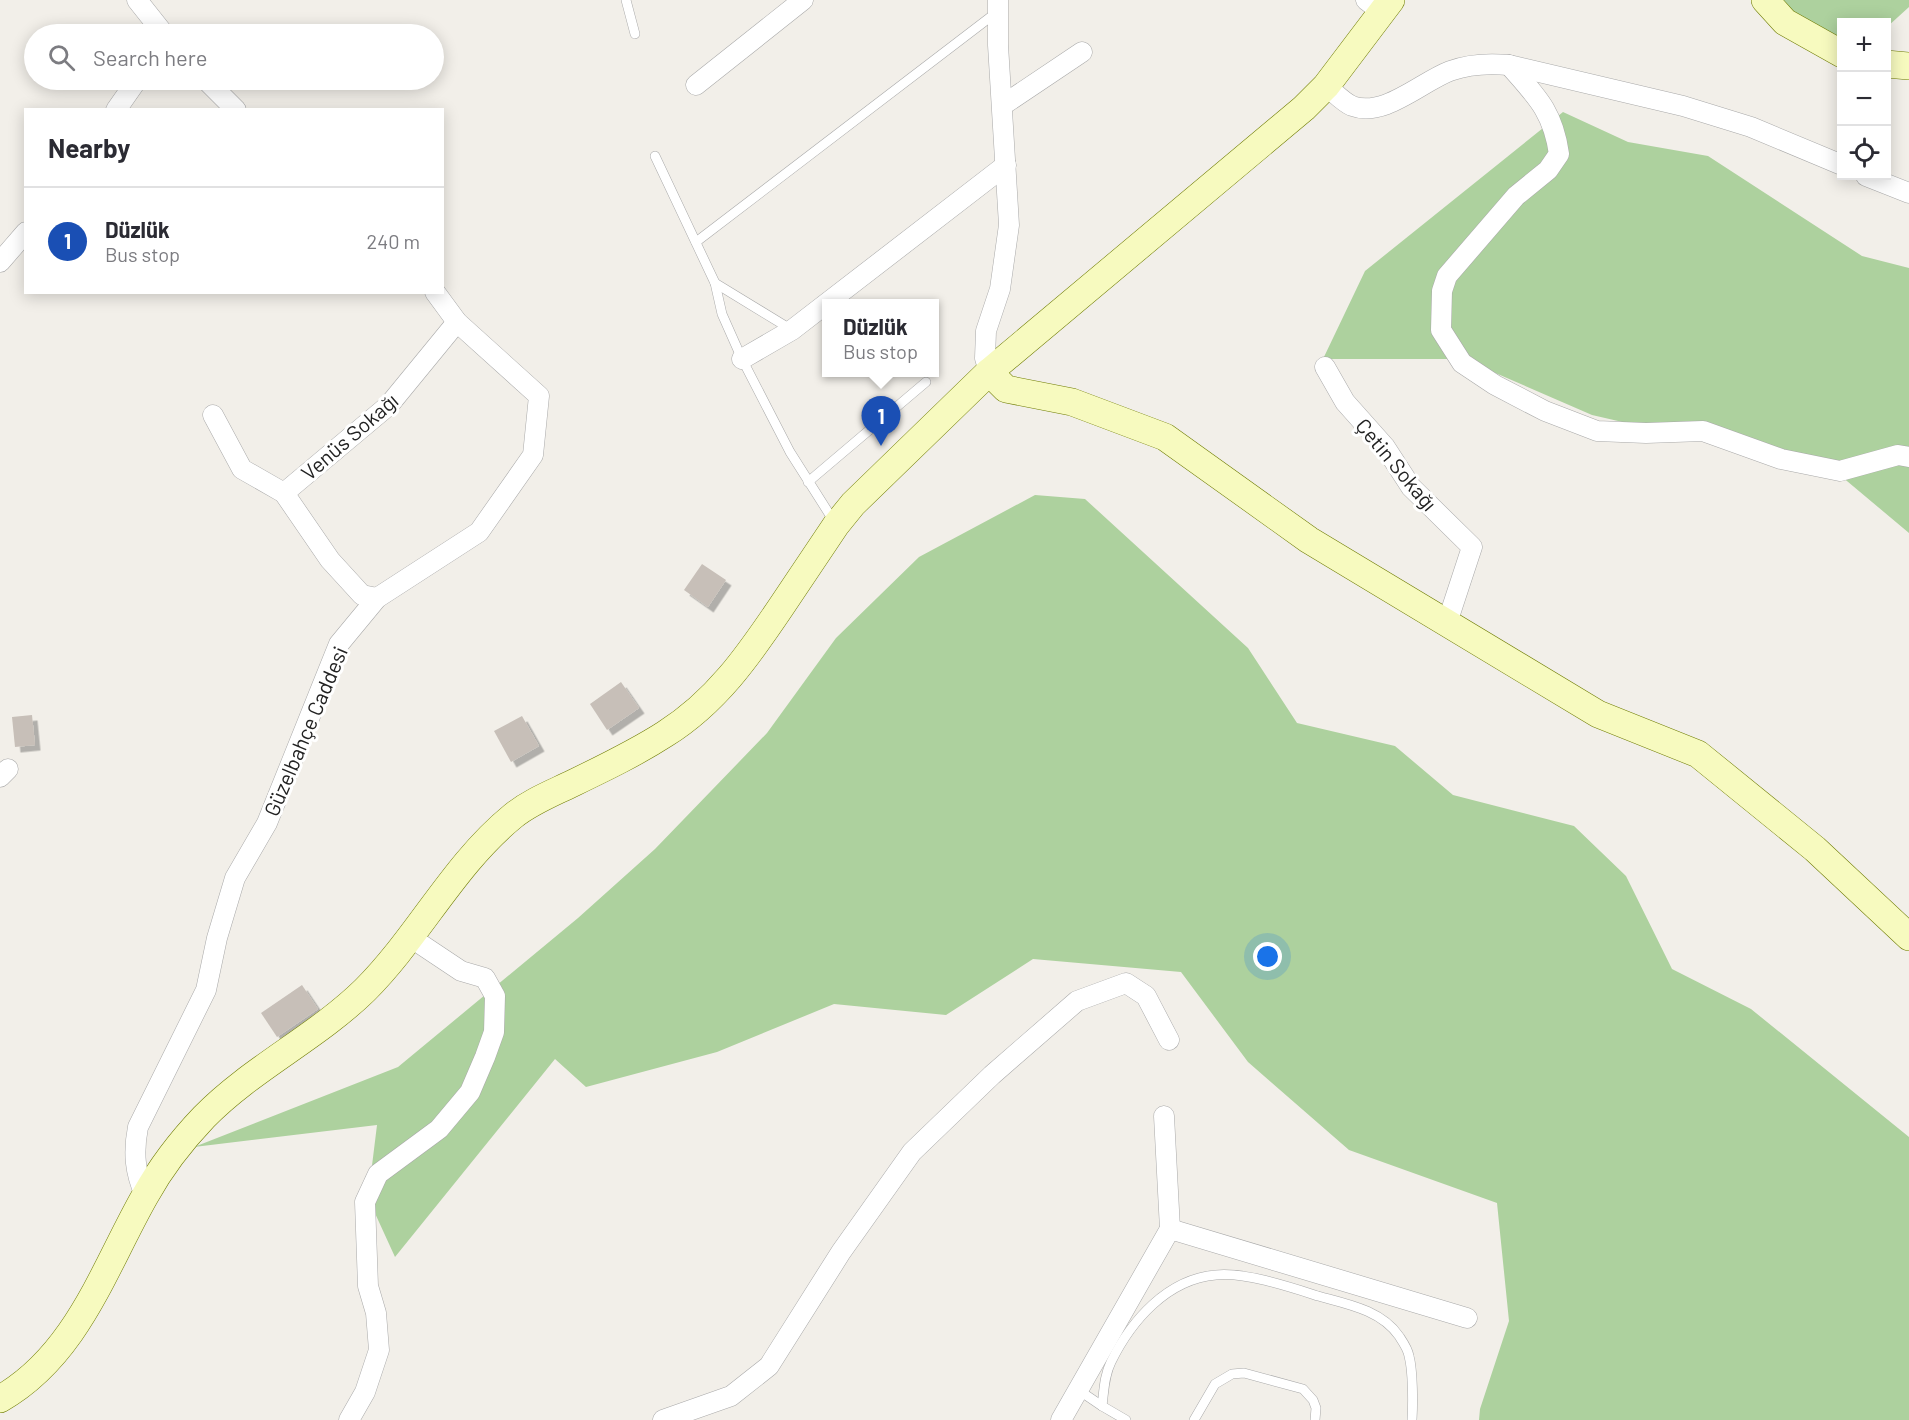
<!DOCTYPE html>
<html lang="en">
<head>
<meta charset="utf-8">
<style>
  body { margin:0; font-family:Barlow,sans-serif; background:#f2f2f3; color:#2b2b33 }
  .controls { position:absolute; right:18px; top:18px; display:grid; overflow:hidden; border-radius:0px; box-shadow:0 3px 15px #0003 }
  .controls button { width:54px; height:54px; display:grid; place-items:center; padding:0; border:0; border-bottom:2px solid #e1e1e2; background:#fff; color:#2b2b33; font:30px sans-serif }
  .you { position:absolute; left:1268px; top:957px; width:21px; height:21px; margin:-15px; border:4px solid #fff; border-radius:50%; background:#1a73e8; box-shadow:0 0 0 9px #1a73e833 }
  .badge { display:grid; place-items:center; width:39px; height:39px; border-radius:50%; background:#d93025; color:#fff; font-size:20px; font-weight:700 }
  .pin { position:absolute; translate:-50% -50px; filter:drop-shadow(0 2px 3px #0008) }
  .pin::after { content:''; position:absolute; top:32px; width:21px; height:18px; background:inherit; clip-path:polygon(0 0,100% 0,50% 100%) }
  .popup { position:absolute; left:822px; top:299px; width:117px; height:78px; box-sizing:border-box; display:grid; place-content:center; border-radius:0px; background:#fff; filter:drop-shadow(0 2px 4px #0005); font-size:20px; white-space:nowrap; color:#7c7c81 }
  .popup b { font-size:22px; color:#2b2b33 }
  .popup::after { content:''; position:absolute; left:50%; top:100%; margin-left:-12px; border:12px solid transparent; border-top-color:#fff }
  .list { margin:0; padding:0; list-style:none }
  h2 { display:flex; justify-content:space-between; align-items:center; height:78px; margin:0; padding:0 24px; font-size:26px }
  h2 small { font-size:20px; font-weight:400; color:#7c7c81 }
  .list li { display:grid; grid-template-columns:39px 1fr auto; gap:18px; align-items:center; box-sizing:border-box; height:108px; padding:0 24px; border-top:2px solid #e1e1e2 }
  .list b { display:block; font-size:22px; white-space:nowrap }
  .list p { margin:0; font-size:20px; white-space:nowrap; color:#7c7c81 }
  .list em { font-size:20px; font-style:normal; color:#7c7c81 }
  .icon { flex:none; width:33px; height:33px; fill:none; stroke:currentColor; stroke-width:2; stroke-linecap:round; stroke-linejoin:round }
  .map { position:relative; flex:none; width:1909px; height:1420px; overflow:hidden }
  .search { position:absolute; background:#fff; box-shadow:0 3px 15px #0003; left:24px; top:24px; width:420px; height:66px; display:flex; align-items:center; gap:15px; box-sizing:border-box; padding:0 21px; border-radius:33px; color:#7c7c81; font-size:22px }
  .panel { position:absolute; background:#fff; box-shadow:0 3px 15px #0003; left:24px; top:108px; width:420px; height:186px; border-radius:0px }
  .map>svg:first-child { display:block }
</style>
</head>
<body>
<div class="map">
<svg width="1909" height="1420" viewBox="0 0 1909 1420">
  <defs>
    <filter id="shadow"><feDropShadow dx="5.5" dy="5.5" stdDeviation="0" flood-color="#0004"/></filter>
  </defs>
  <rect width="100%" height="100%" fill="#f2efe9"/>
  <g fill="#add19e">
    <polygon points="1759,0 1909,0 1909,7 1887,27 1886,22 1842,22 1841,45"/>
    <polygon points="1563,112 1628,142 1708,156 1862,256 1909,268 1909,533 1835,471 1592,415 1463,359 1323,359 1365,271"/>
    <polygon points="1035,495 1085,499 1248,648 1297,723 1395,746 1453,795 1574,826 1626,876 1672,969 1751,1009 1909,1137 1909,1420 1479,1420 1480,1409 1509,1321 1497,1203 1349,1150 1248,1062 1181,972 1033,959 946,1015 834,1004 717,1052 586,1087 555,1059 395,1257 368,1198 377,1125 194,1147 398,1067 578,918 655,849 767,733 836,638 919,557"/>
  </g>
  <g fill="#c7bfb8" filter="url(#shadow)">
    <polygon points="702,564 726,580 708,607 684,590"/>
    <polygon points="621,682 639,708 607,730 590,704"/>
    <polygon points="32,715 35,745 15,747 12,717"/>
    <polygon points="522,716 539,746 511,762 494,731"/>
    <polygon points="302,985 318,1009 277,1037 261,1013"/>
  </g>
  <g fill="none" stroke-linecap="round" stroke-linejoin="round">
    <g stroke="#a9a9a9" stroke-width="10">
      <g id="lane">
        <polyline points="626,0 635,34"/>
        <polyline points="655,156 715,283 722,314 742,359 790,452 835,523"/>
        <polyline points="696,242 997,12"/>
        <polyline points="715,283 792,330"/>
        <polyline points="808,482 926,382"/>
        <polyline points="1077,1389 1102,1406 1126,1420"/>
        <path d="M1102 1406C1104 1391 1104 1376 1111 1362 1131 1321 1167 1279 1216 1275 1245 1272 1290 1287 1318 1296 1347 1304 1381 1310 1399 1336 1403 1342 1408 1349 1409 1356 1413 1371 1413 1404 1412 1420"/>
        <polyline points="1194,1420 1215,1384 1232,1374 1244,1373 1303,1389 1313,1400 1316,1408 1315,1420"/>
      </g>
    </g>
    <g stroke="#a9a9a9" stroke-width="21">
      <g id="street">
        <polyline points="137,0 164,34"/>
        <polyline points="1366,0 1382,12"/>
        <path d="M1509 65C1536 96 1553 111 1559 154L1548 170 1516 196 1447 276 1442 291 1441 330 1462 363 1495 385 1545 411 1597 431 1646 433 1703 431 1781 459 1840 471 1898 455 1909 457"/>
        <polyline points="206,80 236,110"/>
        <polyline points="696,85 803,0"/>
        <path d="M1326 86C1334 92 1343 102 1352 106 1384 118 1421 82 1450 71 1469 64 1488 63 1509 65L1683 106 1751 127 1842 165"/>
        <polyline points="1003,105 1082,52"/>
        <polyline points="116,110 137,80"/>
        <polyline points="1866,176 1909,193"/>
        <polyline points="0,262 26,232"/>
        <polyline points="742,359 792,330 1006,165"/>
        <polyline points="1325,367 1345,402 1385,447 1411,487 1472,547 1447,623"/>
        <polyline points="989,372 985,358 986,331 1000,289 1009,225 998,45 998,0"/>
        <polyline points="213,415 242,469 284,493 330,560 362,595 377,598"/>
        <polyline points="284,493 389,405 457,322"/>
        <polyline points="0,777 8,769"/>
        <polyline points="1164,1116 1170,1229"/>
        <path d="M145 1195C135 1172 133 1153 138 1127L206 990 217 938 235 878 267 823 339 644 377 598 479 532 533 455 539 396 457 322 435 292"/>
        <polyline points="349,1420 365,1392 379,1350 376,1313 368,1286 365,1202 378,1174 439,1129 470,1092 485,1057 494,1032 495,996 485,978 461,971 410,937"/>
        <polyline points="663,1420 731,1396 769,1366 841,1252 912,1152 992,1075 1077,1001 1126,983 1146,996 1169,1040"/>
        <polyline points="1061,1420 1170,1229 1467,1318"/>
      </g>
    </g>
    <g stroke="#707d05" stroke-width="28">
      <g id="secondary">
        <polyline points="1765,0 1785,22 1842,54"/>
        <polyline points="1886,64 1909,66"/>
        <polyline points="989,372 1006,389 1072,402 1165,437 1309,540 1598,714 1698,754 1815,849 1909,937"/>
        <path d="M0 1399C77 1355 104 1268 145 1196 161 1167 182 1140 204 1117 252 1068 316 1038 365 990 419 936 453 865 513 816 529 803 548 795 567 786 600 770 634 754 665 734 716 702 748 656 781 607 799 580 818 552 836 525L853 504 989 372 1304 108 1326 86 1391 0"/>
      </g>
    </g>
    <use href="#lane" stroke="#fff" stroke-width="9"/>
    <use href="#street" stroke="#fff" stroke-width="20"/>
    <use href="#secondary" stroke="#f7fabf" stroke-width="27"/>
  </g>
  <g text-anchor="middle" dominant-baseline="central" stroke-width="6" stroke-linejoin="round" paint-order="stroke">
    <g font-size="21" fill="#222" stroke="#fff">
      <text transform="translate(349 436) rotate(-41)">Venüs Sokağı</text>
      <text transform="translate(1397 464) rotate(50)">Çetin Sokağı</text>
      <text transform="translate(305 731) rotate(-67)">Güzelbahçe Caddesi</text>
    </g>
  </g>
</svg>
<div class="controls">
<button>+</button>
<button>−</button>
<button><svg class="icon" aria-label="locate" viewBox="0 0 24 24"><circle cx="12" cy="12" r="6"/><path d="M12 2v4M12 18v4M2 12h4M18 12h4"/></svg></button>
</div>
<div class="you"></div>
<div class="pin badge" style="left:881px;top:446px;background:#1a4fb4">1</div>
<div class="popup"><b>Düzlük</b>Bus stop</div>
<div class="search"><svg class="icon" aria-label="search" viewBox="0 0 24 24"><circle cx="10" cy="10" r="6"/><path d="M15 15l6 6"/></svg>Search here</div>
<section class="panel">
<h2>Nearby<small></small></h2>
<ul class="list">
<li><span class="badge" style="background:#1a4fb4">1</span><div><b>Düzlük</b><p>Bus stop</p></div><em>240 m</em></li>
</ul>
</section>
</div>
</body>
</html>
